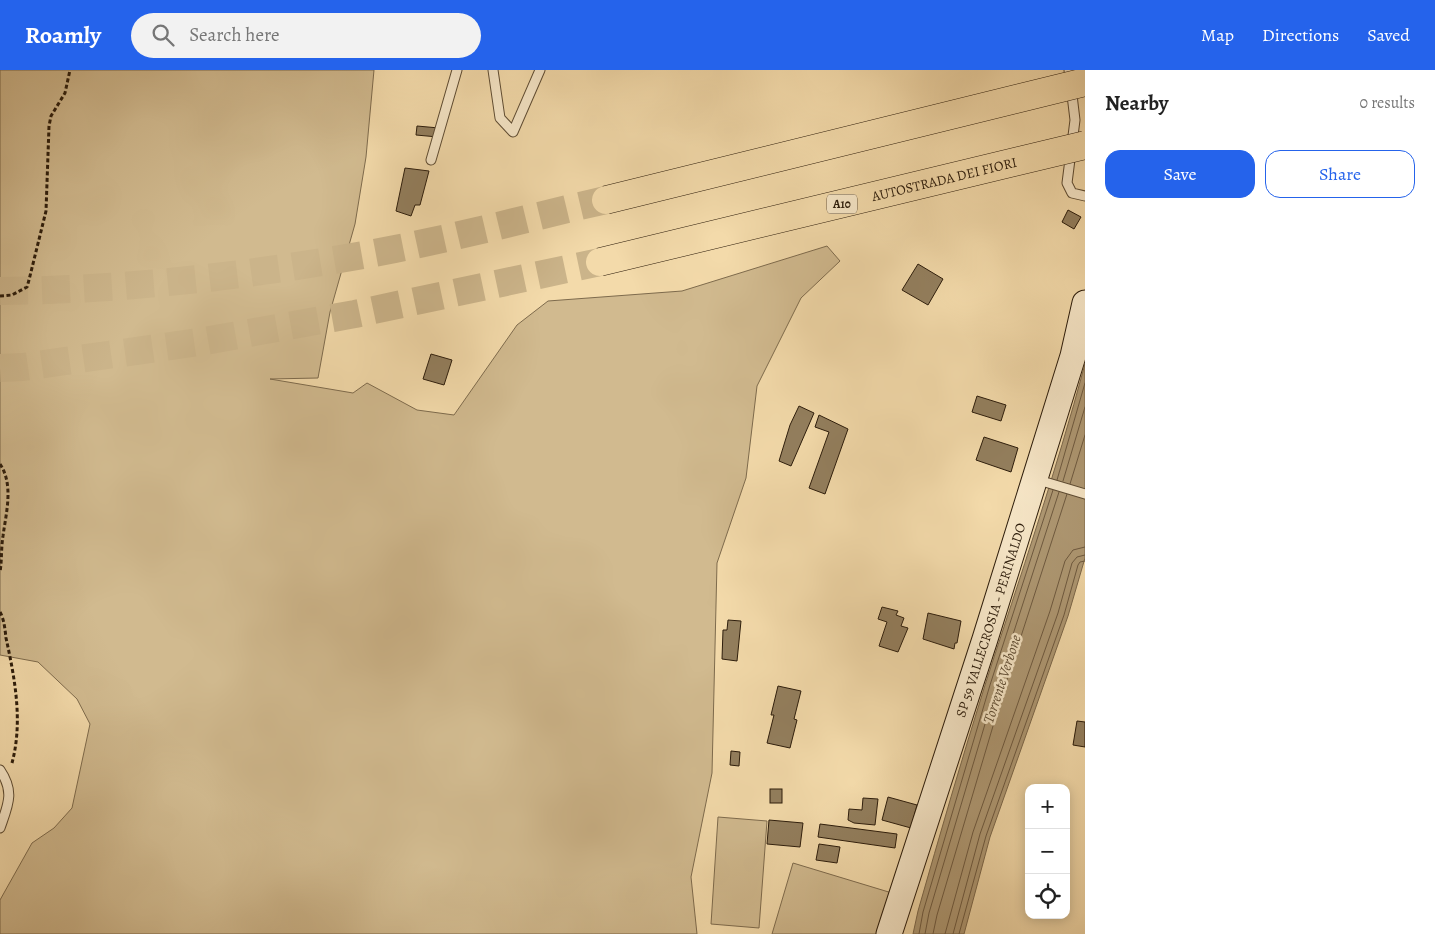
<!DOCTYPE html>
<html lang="en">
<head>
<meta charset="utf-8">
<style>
  body { margin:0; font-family:Alegreya,serif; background:#f2f2f2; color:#222 }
  .controls { position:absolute; right:15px; bottom:15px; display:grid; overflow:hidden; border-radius:10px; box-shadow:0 2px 12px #0003 }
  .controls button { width:45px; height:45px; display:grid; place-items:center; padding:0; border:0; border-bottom:1px solid #e0e0e0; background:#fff; color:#222; font:25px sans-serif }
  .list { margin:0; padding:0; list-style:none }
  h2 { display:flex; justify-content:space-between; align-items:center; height:65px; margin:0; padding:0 20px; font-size:21px }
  h2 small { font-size:16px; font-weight:400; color:#767676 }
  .actions { display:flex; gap:10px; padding:15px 20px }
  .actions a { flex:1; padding:11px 0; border:1px solid #2563eb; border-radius:15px; text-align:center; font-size:18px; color:#2563eb }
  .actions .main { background:#2563eb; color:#fff }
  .icon { flex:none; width:28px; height:28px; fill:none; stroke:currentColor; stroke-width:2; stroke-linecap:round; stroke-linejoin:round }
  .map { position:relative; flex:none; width:1085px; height:864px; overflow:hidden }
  header { display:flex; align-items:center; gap:30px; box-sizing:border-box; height:70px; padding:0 25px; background:#2563eb; color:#fff }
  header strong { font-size:24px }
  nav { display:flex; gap:28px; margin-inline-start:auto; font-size:18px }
  .search { width:350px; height:45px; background:#f2f2f2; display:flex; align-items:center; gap:12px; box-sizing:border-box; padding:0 18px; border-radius:28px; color:#767676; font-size:19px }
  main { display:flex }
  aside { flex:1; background:#fff }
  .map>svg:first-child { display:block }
</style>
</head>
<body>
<header>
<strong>Roamly</strong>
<div class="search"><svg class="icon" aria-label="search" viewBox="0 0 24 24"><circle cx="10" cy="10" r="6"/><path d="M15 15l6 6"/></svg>Search here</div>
<nav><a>Map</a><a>Directions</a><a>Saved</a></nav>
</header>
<main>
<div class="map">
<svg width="1085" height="864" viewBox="0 0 1085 864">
  <rect width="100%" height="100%" fill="#f3daaa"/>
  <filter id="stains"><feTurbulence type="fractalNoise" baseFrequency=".004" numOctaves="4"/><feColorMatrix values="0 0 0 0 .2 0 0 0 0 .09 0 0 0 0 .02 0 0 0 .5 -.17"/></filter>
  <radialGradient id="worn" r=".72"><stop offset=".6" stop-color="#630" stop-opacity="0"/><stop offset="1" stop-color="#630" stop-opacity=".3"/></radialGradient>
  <g fill="#d1ba8f" stroke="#7e6b4d">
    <polygon points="0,0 374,0 366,87 355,154 330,242 318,308 270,309 353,323 367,313 417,340 454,345 517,255 548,231 682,221 827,176 840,191 801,228 757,316 746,408 717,493 712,703 691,807 697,864 0,864 0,830 32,773 54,758 72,738 90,654 77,629 38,592 0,585"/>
    <polygon points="718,747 767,751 759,858 711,854"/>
    <polygon points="793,793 892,823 879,864 772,864"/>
  </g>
  <path fill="#af9974" stroke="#7b674a" d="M1085 294V488L1068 546 990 767 964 864H913L918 841C940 764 962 688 986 612 1020 507 1056 402 1085 294Z"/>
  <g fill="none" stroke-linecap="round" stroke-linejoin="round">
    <g stroke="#6e5a40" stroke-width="1">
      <polyline points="1057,410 1085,313"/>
      <polyline points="1063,411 1085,337"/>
      <polyline points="1070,414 1085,365"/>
      <polyline points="919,864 923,842 990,615 1053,420"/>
      <polyline points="925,864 929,843 996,617 1059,422"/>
      <polyline points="933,864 937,845 1004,619 1067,424"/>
      <polyline points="945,864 973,762 1050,541 1065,491 1073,480 1085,477"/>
      <polyline points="953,864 980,764 1058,543 1072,493 1077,487 1085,485"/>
      <polyline points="959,864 986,766 1064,545 1078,495 1080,492 1085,491"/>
    </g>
  </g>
  <g fill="#937f5e" stroke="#2c1c0b">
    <polygon points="417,56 439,58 438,67 416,65"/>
    <polygon points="405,98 429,101 420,135 415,135 411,146 396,141"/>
    <polygon points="1068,140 1081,147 1074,159 1062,152"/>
    <polygon points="918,194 943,209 928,235 902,220"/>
    <polygon points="431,284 452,290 444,315 423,309"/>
    <polygon points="977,326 1006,335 1001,351 972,342"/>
    <polygon points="799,336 814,343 791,396 779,391 790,355"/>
    <polygon points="819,345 848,359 825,424 809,418 829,362 815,357"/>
    <polygon points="984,367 1018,378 1011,402 976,390"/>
    <polygon points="882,537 898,541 896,545 904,548 901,556 908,558 898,582 879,576 887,552 878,549"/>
    <polygon points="928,543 961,551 957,573 955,573 954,579 923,569"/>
    <polygon points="728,550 741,551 737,591 722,589 723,560 727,560"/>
    <polygon points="778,616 801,621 794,649 797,650 790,678 767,673 774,645 771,645"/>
    <polygon points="1077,651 1085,652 1085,677 1073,675"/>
    <polygon points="731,681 740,682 739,696 730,695"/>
    <rect x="770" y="719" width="12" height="14"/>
    <polygon points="888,727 917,735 911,758 882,750"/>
    <polygon points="863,728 878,729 875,755 854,753 848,750 849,739 862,740"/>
    <polygon points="769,750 803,753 800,777 767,774"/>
    <polygon points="820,754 897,764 895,778 818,767"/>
    <polygon points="819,774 840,777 837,793 816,790"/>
  </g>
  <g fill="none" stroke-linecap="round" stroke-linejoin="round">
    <g stroke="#cbb48a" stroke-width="28" stroke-dasharray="28 14" stroke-linecap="butt">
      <path d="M0 221C132 220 265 204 395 179 466 165 536 146 606 130"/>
      <polyline points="0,298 23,297 199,272 355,244 600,192"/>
    </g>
    <g stroke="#5e4c33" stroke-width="11">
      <g id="service">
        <polyline points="493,0 500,48 513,62 540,0"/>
        <polyline points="1069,0 1075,50 1067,113 1072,123 1085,126"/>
        <polyline points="431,90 457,0"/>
        <polyline points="1035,409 1085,424"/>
        <path d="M0 700C15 722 8 735 0 758"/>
      </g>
    </g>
    <g stroke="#2c1c0b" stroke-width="27">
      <g id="secondary">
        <path id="s1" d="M889 864 985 569 1073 286 1085 233"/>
      </g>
    </g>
    <g stroke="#2c1c0b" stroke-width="3" stroke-dasharray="4 2.5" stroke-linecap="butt">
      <polyline points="0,226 12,225 27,217 29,210 46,141 49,56 51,46 65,23 70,0"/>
      <path d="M0 394C14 415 6 443 3 466 1 478 2 490 0 502"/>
      <path d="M0 542C4 549 5 559 6 568 15 609 23 652 12 693"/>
    </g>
    <use href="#service" stroke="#f7e7c8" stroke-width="9"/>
    <use href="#secondary" stroke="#f7e7c8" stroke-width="25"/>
    <g stroke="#2c1c0b" stroke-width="29" stroke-linecap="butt">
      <g id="motorway-bridge">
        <polyline points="606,130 1085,12"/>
        <path id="s2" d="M600 192 1085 75"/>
      </g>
    </g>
    <use href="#motorway-bridge" stroke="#f3daaa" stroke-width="28"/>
  </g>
  <g text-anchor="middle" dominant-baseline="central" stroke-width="5" stroke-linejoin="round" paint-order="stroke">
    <rect fill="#f7e7c8" stroke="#695944" stroke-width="1" x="827" y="124.5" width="30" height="19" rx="4"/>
    <g font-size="12" font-weight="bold" fill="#2c1c0b">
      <text x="842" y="134">A10</text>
    </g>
    <g font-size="14" fill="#2c1c0b" stroke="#f7e7c8">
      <text stroke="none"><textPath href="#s2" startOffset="354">AUTOSTRADA DEI FIORI</textPath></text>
      <text stroke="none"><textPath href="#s1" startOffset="330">SP 59 VALLECROSIA - PERINALDO</textPath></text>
    </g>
    <g font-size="15" font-style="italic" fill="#604e35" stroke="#f7e7c8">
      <text transform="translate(1002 609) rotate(-72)">Torrente Verbone</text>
    </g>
  </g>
  <rect width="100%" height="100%" filter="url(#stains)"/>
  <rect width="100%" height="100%" fill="url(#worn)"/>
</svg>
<div class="controls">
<button>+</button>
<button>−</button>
<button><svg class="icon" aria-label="locate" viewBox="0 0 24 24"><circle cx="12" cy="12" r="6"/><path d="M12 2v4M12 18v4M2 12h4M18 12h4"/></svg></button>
</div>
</div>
<aside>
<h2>Nearby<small>0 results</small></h2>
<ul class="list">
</ul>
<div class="actions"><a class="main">Save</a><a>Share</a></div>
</aside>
</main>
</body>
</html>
